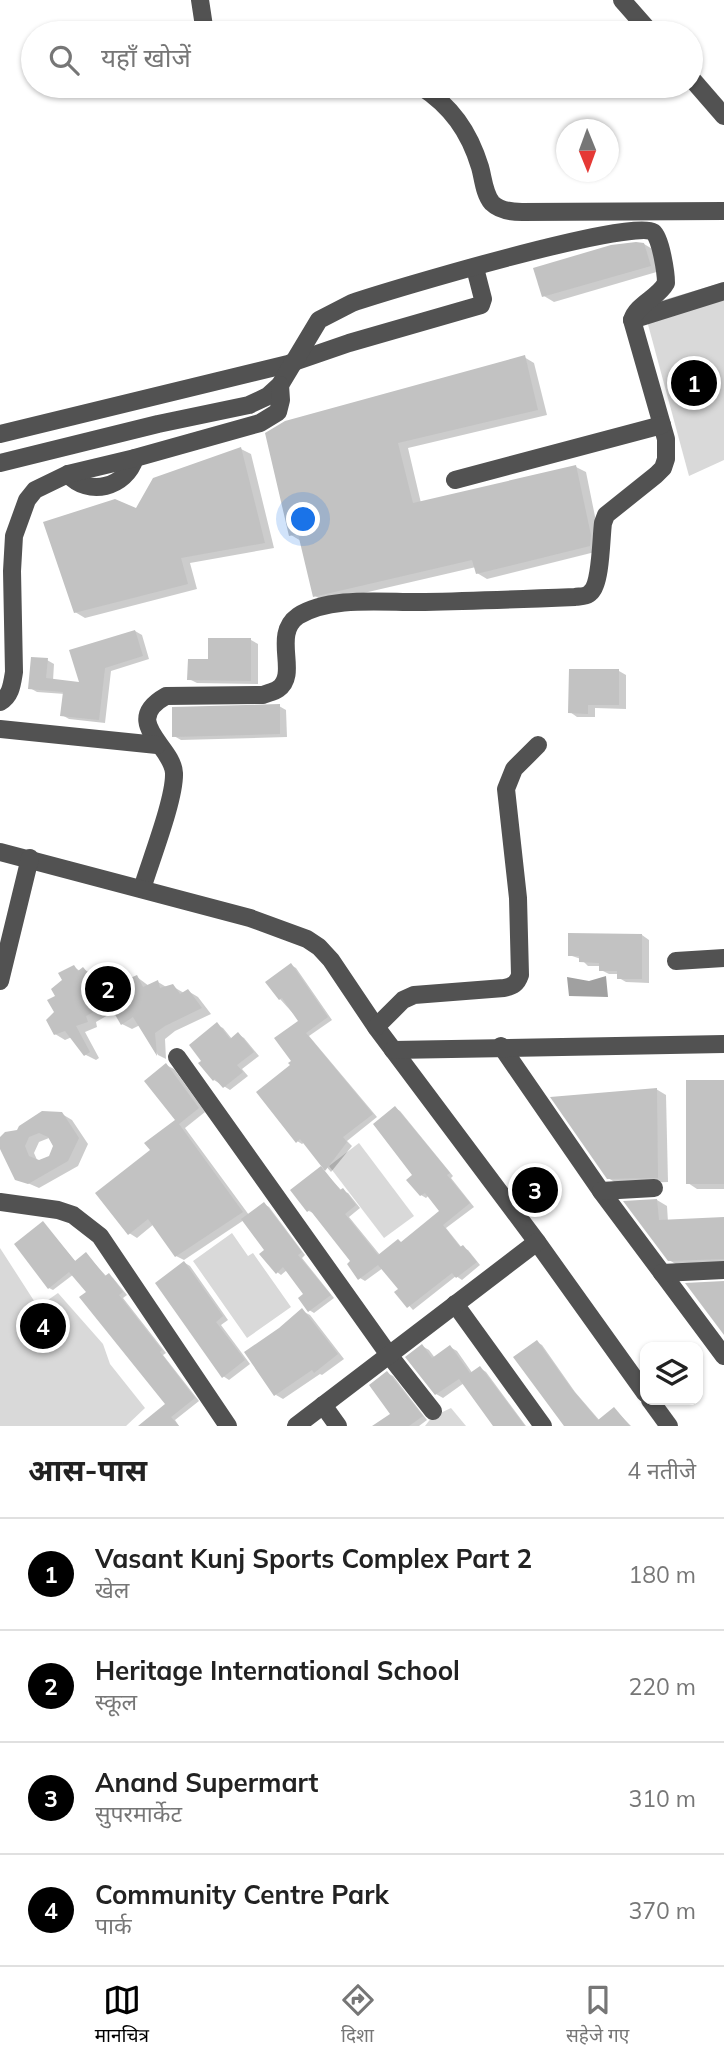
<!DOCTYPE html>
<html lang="hi">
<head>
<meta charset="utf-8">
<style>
  body { margin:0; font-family:Mulish,"Noto Sans Devanagari",sans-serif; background:#f6f6f6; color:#222 }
  .controls { position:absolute; right:21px; bottom:21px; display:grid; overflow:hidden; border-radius:14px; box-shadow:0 2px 5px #0004 }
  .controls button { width:63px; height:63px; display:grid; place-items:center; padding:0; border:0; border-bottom:2px solid #e0e0e0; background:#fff; color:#222; font:35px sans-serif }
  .compass { position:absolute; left:556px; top:119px; width:63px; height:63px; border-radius:50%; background:#fff; box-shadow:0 2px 5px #0004; rotate:179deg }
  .you { position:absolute; left:304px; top:520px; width:24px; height:24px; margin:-18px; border:5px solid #fff; border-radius:50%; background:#1a73e8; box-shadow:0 0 0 10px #1a73e833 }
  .badge { display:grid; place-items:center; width:46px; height:46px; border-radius:50%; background:#000; color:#fff; font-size:23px; font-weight:700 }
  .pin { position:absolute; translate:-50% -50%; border:4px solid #fff; box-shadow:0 2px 7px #0006 }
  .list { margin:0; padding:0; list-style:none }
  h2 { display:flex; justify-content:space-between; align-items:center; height:91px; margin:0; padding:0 28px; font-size:30px }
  h2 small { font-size:23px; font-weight:400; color:#767676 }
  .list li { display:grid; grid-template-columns:46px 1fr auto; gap:21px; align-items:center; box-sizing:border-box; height:112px; padding:0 28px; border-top:2px solid #e0e0e0 }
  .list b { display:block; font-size:26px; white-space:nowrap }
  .list p { margin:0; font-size:23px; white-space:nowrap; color:#767676 }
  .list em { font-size:23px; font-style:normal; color:#767676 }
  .icon { flex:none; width:38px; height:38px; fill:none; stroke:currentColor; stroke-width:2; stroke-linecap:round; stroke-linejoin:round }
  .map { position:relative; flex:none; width:724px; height:1426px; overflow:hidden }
  .search { position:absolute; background:#fff; box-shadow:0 2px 5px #0004; left:21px; right:21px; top:21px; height:77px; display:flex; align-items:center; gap:18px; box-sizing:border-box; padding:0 24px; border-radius:38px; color:#767676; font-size:26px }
  .sheet { height:539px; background:#fff }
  nav { display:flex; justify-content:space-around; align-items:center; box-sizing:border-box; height:98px; border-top:2px solid #e0e0e0; background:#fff; font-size:19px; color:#767676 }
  nav a { display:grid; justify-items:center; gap:4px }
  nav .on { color:#000 }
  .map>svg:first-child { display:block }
</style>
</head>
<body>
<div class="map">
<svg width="724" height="1426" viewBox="0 0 724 1426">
  <rect width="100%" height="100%" fill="#fff"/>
  <g fill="#d9d9d9">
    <polygon points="724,282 724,460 689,476 643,306"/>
    <polygon points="359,1143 414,1216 384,1238 329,1166"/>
    <polygon points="232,1233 248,1256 253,1253 291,1307 247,1338 193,1261"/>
    <polygon points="0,1248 38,1307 58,1293 103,1344 110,1364 145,1408 126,1426 0,1426"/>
    <polygon points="451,1408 466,1426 425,1426 432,1417"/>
  </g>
  <polygon fill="#a0a0a0" points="606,976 608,997 569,996 567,977 589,981"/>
  <g fill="#0003" fill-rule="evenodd">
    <polygon points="644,244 654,250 660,271 554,302 544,296"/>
    <polygon points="524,357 534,363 547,415 408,448 421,503 576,467 586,472 600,541 599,551 487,579 477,573 476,567 325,602 315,596 301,541 291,535 267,434"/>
    <polygon points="241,449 251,454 274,548 190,563 197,589 85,618 75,612 137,510"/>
    <polygon points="135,631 142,635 149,659 111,671 105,723 69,719 62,715 65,694 37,692 30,688 47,660 54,664 53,681 81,684"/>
    <polygon points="251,640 258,644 258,684 197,683 189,679 210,661"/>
    <polygon points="619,671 626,675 626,709 595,708 595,717 577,717 570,712"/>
    <polygon points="279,706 286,710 287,737 181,740 174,736"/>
    <polygon points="642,935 649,940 649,983 626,982 619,978 619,974 609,974 601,970 601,966 588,966 581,959 569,955"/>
    <polygon points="291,965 296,968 332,1020 309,1036 377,1117 347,1141 352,1146 331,1172 305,1142 302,1144 297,1141 292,1065 300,1021 280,999"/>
    <polygon points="74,967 80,971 83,969 92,974 103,969 115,977 122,973 132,979 137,977 149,986 158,982 168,988 172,986 184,993 188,991 198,997 211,1014 175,1031 165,1039 166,1059 158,1055 140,1025 132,1029 122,1024 115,1011 96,1022 97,1027 85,1032 99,1058 96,1060 86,1055 72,1037 65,1040 55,1034 58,997 64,981"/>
    <polygon points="217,1025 223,1028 232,1039 238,1034 244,1038 259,1056 242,1069 248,1076 230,1090 214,1080"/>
    <polygon points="166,1065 174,1069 205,1112 185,1128 249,1215 264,1204 269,1207 305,1255 302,1258 334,1298 314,1313 309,1310 305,1295 287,1270 281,1275 277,1272 266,1250 244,1220 184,1260 176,1256 154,1224 137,1238 129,1233 152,1150 178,1120"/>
    <polygon points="724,1082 724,1189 697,1189 688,1183"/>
    <polygon points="656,1089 666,1095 668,1182 618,1184 608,1178"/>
    <polygon points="395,1108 400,1111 453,1176 451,1178 474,1207 446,1228 462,1248 468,1250 480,1265 462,1280 456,1276 413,1310 397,1292 400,1290 383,1268 365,1281 360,1278 353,1262 313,1213 309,1211 321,1168 342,1191 348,1193 360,1208 349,1217 380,1255 402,1243 442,1211 429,1195 426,1198 421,1195"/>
    <path d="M62 1114 72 1120 88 1144 78 1166 39 1188 16 1178 18 1132ZM49 1138 54 1146 50 1157 38 1162 34 1153 39 1142Z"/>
    <polygon points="657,1200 667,1206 668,1222 724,1218 724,1264 679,1266 669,1260 626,1203"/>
    <polygon points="43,1223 76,1262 86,1254 107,1277 109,1275 113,1278 127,1295 123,1298 166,1353 163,1355 199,1401 175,1420 179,1426 149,1426 167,1404 74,1274 53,1290 49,1288"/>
    <polygon points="185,1263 190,1266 228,1320 221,1325 250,1364 229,1380 223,1376"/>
    <polygon points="302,1311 310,1315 344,1359 322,1375 320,1374 283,1399 276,1395"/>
    <polygon points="537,1342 542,1345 575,1392 600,1421 614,1409 631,1426 566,1426"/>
    <polygon points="422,1346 429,1350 435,1358 450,1347 457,1351 473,1374 480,1368 486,1372 526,1426 495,1426 464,1383 443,1398 436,1394"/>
    <polygon points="387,1373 393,1376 427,1420 419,1426 375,1426 392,1415"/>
  </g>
  <g fill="#c2c2c2" fill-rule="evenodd">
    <polygon points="636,242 644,243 651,266 542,297 533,268 611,245"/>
    <polygon points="525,355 538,410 398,443 413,503 576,465 591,535 590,546 476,574 472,560 313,597 298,534 289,536 265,433 285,421"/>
    <polygon points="241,447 265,543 181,558 188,584 74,613 43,522 115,499 136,508 153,478"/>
    <polygon points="135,630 143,656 105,668 99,720 60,716 63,692 28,689 31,657 48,658 46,678 79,682 69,650"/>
    <polygon points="208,638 251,638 251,681 187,680 188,659 208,659"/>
    <polygon points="569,669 619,669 619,705 588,705 588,714 568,713"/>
    <polygon points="280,704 280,734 172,737 172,707"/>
    <polygon points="568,933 642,934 642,979 617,979 617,971 599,971 599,963 579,962 579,956 568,956"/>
    <polygon points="291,963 328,1017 306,1033 373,1114 343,1137 347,1142 325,1171 300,1139 296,1143 256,1092 290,1065 288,1063 291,1061 274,1038 298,1021 282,998 279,1000 265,982"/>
    <polygon points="74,965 78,971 83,967 88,973 103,967 110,978 122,971 128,979 137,975 143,987 158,980 160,988 173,984 180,994 188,989 202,1008 165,1026 155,1033 157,1056 133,1017 121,1025 109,1004 86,1016 88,1022 76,1026 90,1052 84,1056 65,1031 54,1035 46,1020 54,1012 47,1000 55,996 51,989 62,980 58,973"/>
    <polygon points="217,1022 230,1039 238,1032 254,1052 237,1065 243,1072 223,1088 215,1079 213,1081 198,1063 201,1061 189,1045"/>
    <polygon points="166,1063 199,1108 179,1124 243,1212 175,1257 148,1219 128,1235 95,1193 150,1150 144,1143 175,1120 144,1081"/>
    <rect x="686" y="1080" width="38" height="104"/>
    <polygon points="657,1088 658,1178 607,1179 550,1097"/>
    <polygon points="395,1106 450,1173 447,1175 470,1203 443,1225 460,1247 463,1245 477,1262 456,1278 452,1273 407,1308 394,1292 398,1289 378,1265 358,1280 347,1264 350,1261 310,1210 307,1212 290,1190 321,1166 340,1190 343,1188 356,1205 345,1214 378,1255 398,1239 401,1242 439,1211 425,1193 420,1196 406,1180 412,1175 373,1124"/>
    <path d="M42 1111 62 1112 79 1138 68 1161 28 1184 15 1180 0 1149V1137L5 1132 17 1130 19 1126ZM39 1133 48 1137 53 1146 49 1156 39 1160 29 1156 25 1146 29 1137Z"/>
    <polygon points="657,1199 659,1220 724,1217 724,1259 668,1261 623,1201"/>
    <polygon points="264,1202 302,1252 298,1255 331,1295 308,1312 298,1298 303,1294 283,1267 276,1274 259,1254 264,1250 241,1219"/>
    <polygon points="43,1221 75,1261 86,1252 105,1276 109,1273 123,1292 119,1295 162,1350 160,1352 195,1398 171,1417 179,1426 138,1426 165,1404 79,1297 86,1292 69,1272 48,1289 14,1244"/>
    <polygon points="184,1261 223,1316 216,1322 245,1360 222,1378 155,1283"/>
    <polygon points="724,1281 724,1335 685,1283"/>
    <polygon points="302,1308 338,1354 314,1373 312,1370 274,1396 244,1352 279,1328"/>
    <polygon points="537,1340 571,1388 598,1420 614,1407 630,1426 564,1426 513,1357"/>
    <polygon points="422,1344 432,1358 450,1345 470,1373 480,1366 525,1426 493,1426 459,1379 435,1395 405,1357"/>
    <polygon points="387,1371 423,1416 409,1426 372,1426 390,1414 369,1385"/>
  </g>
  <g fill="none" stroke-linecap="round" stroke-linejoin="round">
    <g stroke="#525252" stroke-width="18">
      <polyline points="200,0 205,33"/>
      <polyline points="622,0 651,33"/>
      <polyline points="691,78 724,116"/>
      <path d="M420 86C451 106 469 131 480 167 483 177 484 194 492 203 499 210 512 212 522 212L724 211"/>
      <polyline points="632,320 724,291"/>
      <polyline points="0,434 288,364 349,343 481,305 483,299 475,268"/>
      <path d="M0 463 158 424 249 405 268 396 280 385 319 320 352 303C390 290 631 218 653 232 661 238 666 274 666 283 658 298 637 304 632 320L666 439V459L663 468 656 475 606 515 603 523C601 538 601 583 591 592 587 597 580 596 575 597 525 599 475 601 425 602 387 603 331 595 298 616 271 635 300 674 278 689 274 692 267 693 263 695L166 696C120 722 173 746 174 773 175 799 150 862 142 889"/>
      <path d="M68 474C88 497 126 488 135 458"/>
      <polyline points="455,480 662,425"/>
      <path d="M0 702C11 696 12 684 14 672L12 571 14 536 27 500 35 490 68 474 135 458 260 423 278 412 281 400 280 385"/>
      <polyline points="0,729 157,745"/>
      <polyline points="0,852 250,918 307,939 319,947 331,960 376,1027 537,1242 645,1393"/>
      <polyline points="676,961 724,958"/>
      <polyline points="0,981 30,858"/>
      <path d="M376 1027 403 1000 414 995 504 988C513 986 517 984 520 975L518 898 506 789 514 769 538 745"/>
      <polyline points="501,1046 601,1191 724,1356"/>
      <polyline points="393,1050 724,1044"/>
      <polyline points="177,1057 389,1355 433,1411"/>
      <polyline points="601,1191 654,1188"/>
      <polyline points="0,1202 58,1210 73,1215 100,1236 228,1426"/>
      <polyline points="662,1273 724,1270"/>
      <polyline points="455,1304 543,1426"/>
      <polyline points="650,1400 669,1426"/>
      <polyline points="323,1405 338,1426"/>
      <polyline points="296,1426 537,1242"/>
    </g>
  </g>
</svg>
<div class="controls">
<button><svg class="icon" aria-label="layers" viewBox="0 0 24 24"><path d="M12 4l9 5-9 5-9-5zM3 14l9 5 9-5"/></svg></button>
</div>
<svg class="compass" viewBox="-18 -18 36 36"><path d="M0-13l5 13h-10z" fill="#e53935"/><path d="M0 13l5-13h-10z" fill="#767676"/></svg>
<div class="you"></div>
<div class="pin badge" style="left:694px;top:383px">1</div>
<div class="pin badge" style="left:108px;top:989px">2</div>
<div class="pin badge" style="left:535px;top:1190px">3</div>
<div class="pin badge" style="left:43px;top:1326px">4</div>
<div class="search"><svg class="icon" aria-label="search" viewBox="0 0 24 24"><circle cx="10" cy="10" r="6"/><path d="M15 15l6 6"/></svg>यहाँ खोजें</div>
</div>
<section class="sheet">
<h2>आस-पास<small>4 नतीजे</small></h2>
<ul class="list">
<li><span class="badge">1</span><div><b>Vasant Kunj Sports Complex Part 2</b><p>खेल</p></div><em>180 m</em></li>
<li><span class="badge">2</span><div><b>Heritage International School</b><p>स्कूल</p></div><em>220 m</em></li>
<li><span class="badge">3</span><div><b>Anand Supermart</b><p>सुपरमार्केट</p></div><em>310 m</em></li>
<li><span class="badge">4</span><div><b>Community Centre Park</b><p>पार्क</p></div><em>370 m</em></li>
</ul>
</section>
<nav>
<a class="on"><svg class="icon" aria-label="map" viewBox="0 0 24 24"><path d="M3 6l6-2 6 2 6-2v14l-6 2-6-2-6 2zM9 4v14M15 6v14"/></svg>मानचित्र</a>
<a><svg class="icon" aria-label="directions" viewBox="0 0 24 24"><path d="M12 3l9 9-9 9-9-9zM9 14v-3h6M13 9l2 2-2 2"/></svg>दिशा</a>
<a><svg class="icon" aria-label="saved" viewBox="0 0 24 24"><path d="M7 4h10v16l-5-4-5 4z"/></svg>सहेजे गए</a>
</nav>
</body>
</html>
